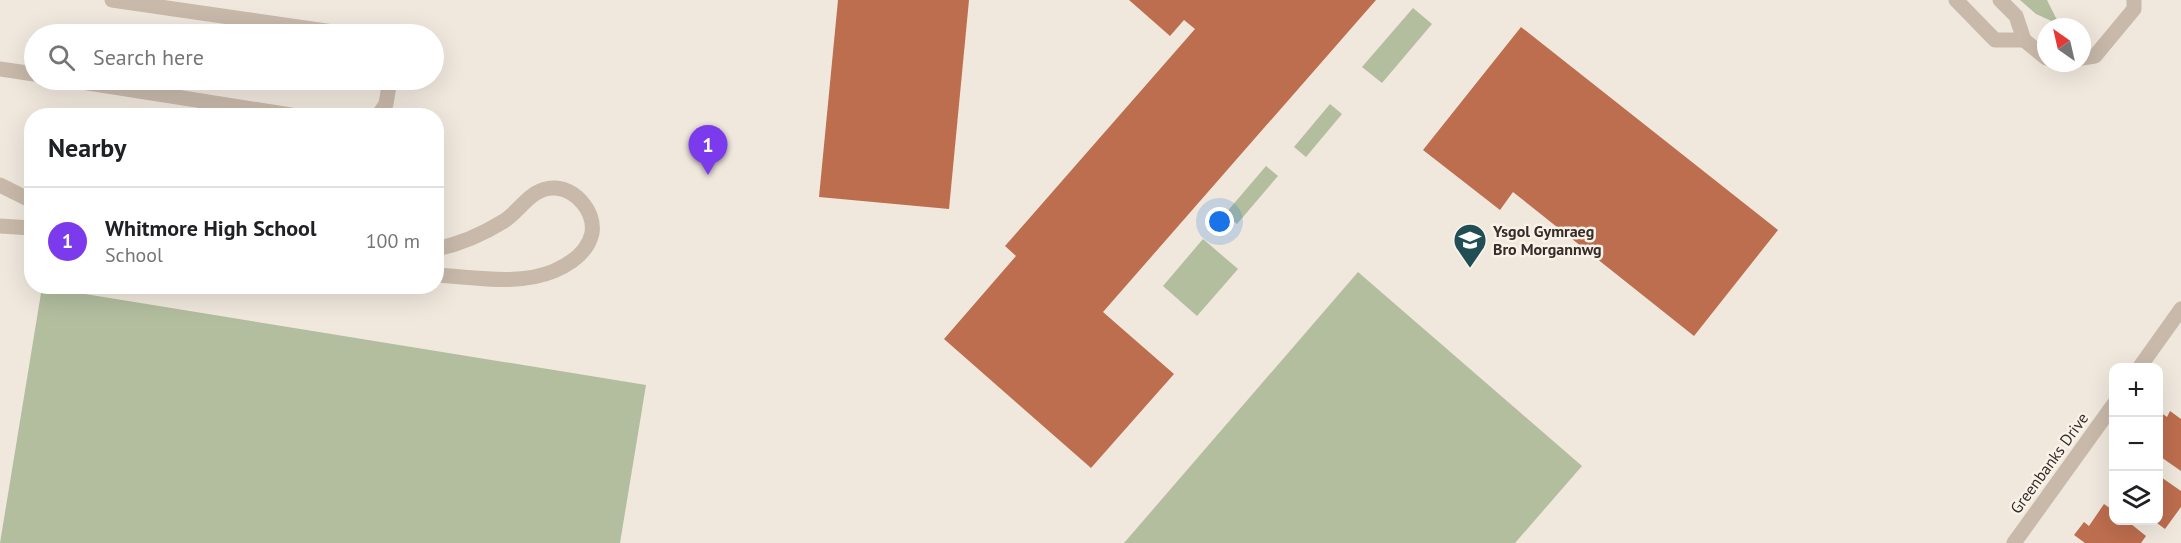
<!DOCTYPE html>
<html lang="en">
<head>
<meta charset="utf-8">
<style>
  body { margin:0; font-family:"PT Sans",sans-serif; background:#f6f6f6; color:#202124 }
  .controls { position:absolute; right:18px; bottom:18px; display:grid; overflow:hidden; border-radius:12px; box-shadow:0 6px 24px #0002 }
  .controls button { width:54px; height:54px; display:grid; place-items:center; padding:0; border:0; border-bottom:2px solid #e0e0e0; background:#fff; color:#202124; font:30px sans-serif }
  .compass { position:absolute; left:2037px; top:18px; width:54px; height:54px; border-radius:50%; background:#fff; box-shadow:0 6px 24px #0002; rotate:326deg }
  .you { position:absolute; left:1220px; top:222px; width:21px; height:21px; margin:-15px; border:4px solid #fff; border-radius:50%; background:#1a73e8; box-shadow:0 0 0 9px #1a73e833 }
  .badge { display:grid; place-items:center; width:39px; height:39px; border-radius:50%; background:#7c3aed; color:#fff; font-size:20px; font-weight:700 }
  .pin { position:absolute; translate:-50% -50px; filter:drop-shadow(0 2px 3px #0008) }
  .pin::after { content:''; position:absolute; top:32px; width:21px; height:18px; background:inherit; clip-path:polygon(0 0,100% 0,50% 100%) }
  .list { margin:0; padding:0; list-style:none }
  h2 { display:flex; justify-content:space-between; align-items:center; height:78px; margin:0; padding:0 24px; font-size:26px }
  h2 small { font-size:20px; font-weight:400; color:#757577 }
  .list li { display:grid; grid-template-columns:39px 1fr auto; gap:18px; align-items:center; box-sizing:border-box; height:108px; padding:0 24px; border-top:2px solid #e0e0e0 }
  .list b { display:block; font-size:22px; white-space:nowrap }
  .list p { margin:0; font-size:20px; white-space:nowrap; color:#757577 }
  .list em { font-size:20px; font-style:normal; color:#757577 }
  .icon { flex:none; width:33px; height:33px; fill:none; stroke:currentColor; stroke-width:2; stroke-linecap:round; stroke-linejoin:round }
  .map { position:relative; flex:none; width:2181px; height:543px; overflow:hidden }
  .search { position:absolute; background:#fff; box-shadow:0 6px 24px #0002; left:24px; top:24px; width:420px; height:66px; display:flex; align-items:center; gap:15px; box-sizing:border-box; padding:0 21px; border-radius:33px; color:#757577; font-size:22px }
  .panel { position:absolute; background:#fff; box-shadow:0 6px 24px #0002; left:24px; top:108px; width:420px; height:186px; border-radius:24px }
  .map>svg:first-child { display:block }
</style>
</head>
<body>
<div class="map">
<svg width="2181" height="543" viewBox="0 0 2181 543">
  <rect width="100%" height="100%" fill="#f0e8dd"/>
  <g fill="#b2be9e">
    <polygon points="2020,0 2047,0 2057,20 2056,23 2036,14"/>
    <polygon points="1413,8 1432,24 1382,83 1362,67"/>
    <polygon points="1330,104 1342,114 1306,157 1294,147"/>
    <polygon points="1266,166 1278,176 1237,224 1225,214"/>
    <polygon points="1203,239 1238,269 1197,316 1163,286"/>
    <polygon points="1358,272 1582,466 1515,543 1124,543"/>
    <polygon points="42,287 646,385 620,543 0,543"/>
  </g>
  <g fill="#bd6e4e">
    <polygon points="838,0 969,0 949,209 819,197"/>
    <polygon points="1129,0 1376,0 1103,312 1174,374 1091,468 944,339 1016,256 1005,246 1195,29 1184,20 1170,36"/>
    <polygon points="1521,27 1778,230 1694,336 1513,192 1500,210 1423,150"/>
    <polygon points="2170,411 2181,419 2181,471 2158,455 2158,414 2160,412 2167,417"/>
    <polygon points="2158,475 2181,491 2181,507 2165,529 2153,520 2158,520"/>
    <polygon points="2104,504 2114,511 2114,520 2126,520 2146,536 2141,543 2085,543 2074,535 2084,522 2089,526"/>
  </g>
  <g fill="none" stroke-linecap="round" stroke-linejoin="round">
    <g stroke="#c8b9aa" stroke-width="15">
      <polyline points="112,0 347,34"/>
      <polyline points="1956,0 1995,40 2024,40 2046,58"/>
      <polyline points="2000,0 2016,16 2024,40"/>
      <polyline points="2082,58 2095,56 2134,9 2134,0"/>
      <polyline points="0,69 34,74"/>
      <polyline points="69,80 297,116"/>
      <polyline points="378,116 386,104 390,80"/>
      <polyline points="0,185 32,201"/>
      <polyline points="0,226 32,228"/>
      <path d="M436 249C461 244 483 234 504 221 521 210 532 186 556 188 577 190 595 212 592 233 588 252 570 264 554 271 519 286 474 277 436 275"/>
      <polyline points="2139,368 2181,309"/>
      <polyline points="2014,543 2114,404"/>
    </g>
  </g>
  <defs>
    <g id="school-pin" transform="scale(1.725)"><path d="M0 17L-7.5 6A9.5 9.5 0 1 1 7.5 6Z" fill="#214e54" stroke="#f8f2e9"/><path d="M0-5L7-2L0 1L-7-2ZM-4 1L0 2.5L4 1V4Q0 6-4 4Z" fill="#fff"/></g>
  </defs>
  <g fill-rule="evenodd">
    <use href="#school-pin" x="1470" y="240"/>
  </g>
  <g text-anchor="middle" dominant-baseline="central" stroke-width="5" stroke-linejoin="round" paint-order="stroke">
    <g font-size="16" font-weight="bold" fill="#362d29" stroke="#f8f2e9" text-anchor="start">
      <text x="1493" y="231">Ysgol Gymraeg<tspan x="1493" dy="18">Bro Morgannwg</tspan></text>
    </g>
    <g font-size="16" fill="#362d29" stroke="#f8f2e9">
      <text transform="translate(2049 463) rotate(-54)">Greenbanks Drive</text>
    </g>
  </g>
</svg>
<div class="controls">
<button>+</button>
<button>−</button>
<button><svg class="icon" aria-label="layers" viewBox="0 0 24 24"><path d="M12 4l9 5-9 5-9-5zM3 14l9 5 9-5"/></svg></button>
</div>
<svg class="compass" viewBox="-18 -18 36 36"><path d="M0-13l5 13h-10z" fill="#e53935"/><path d="M0 13l5-13h-10z" fill="#757577"/></svg>
<div class="you"></div>
<div class="pin badge" style="left:708px;top:175px">1</div>
<div class="search"><svg class="icon" aria-label="search" viewBox="0 0 24 24"><circle cx="10" cy="10" r="6"/><path d="M15 15l6 6"/></svg>Search here</div>
<section class="panel">
<h2>Nearby<small></small></h2>
<ul class="list">
<li><span class="badge">1</span><div><b>Whitmore High School</b><p>School</p></div><em>100 m</em></li>
</ul>
</section>
</div>
</body>
</html>
